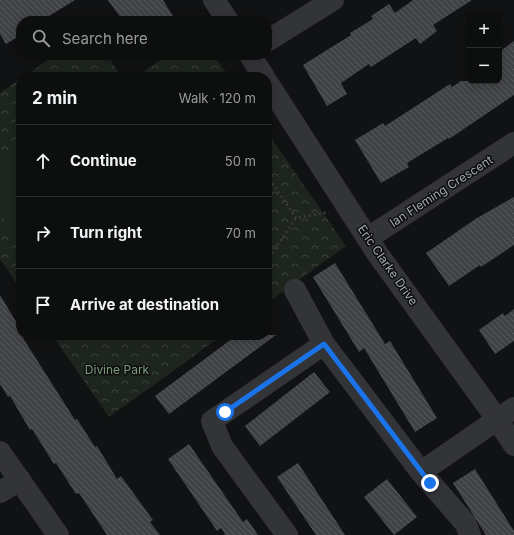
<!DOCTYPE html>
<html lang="en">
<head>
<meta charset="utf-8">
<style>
  body { margin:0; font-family:Inter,sans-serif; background:#161717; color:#f1f3f6 }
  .controls { position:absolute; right:12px; top:12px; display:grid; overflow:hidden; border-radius:8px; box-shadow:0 2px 10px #0003 }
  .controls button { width:36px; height:36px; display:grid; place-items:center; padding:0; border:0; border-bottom:1px solid #2d2e2e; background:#0d0e0e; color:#f1f3f6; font:20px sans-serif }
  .stop { position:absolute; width:12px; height:12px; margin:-9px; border:3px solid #1a73e8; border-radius:50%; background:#fff }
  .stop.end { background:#1a73e8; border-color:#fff; box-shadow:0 1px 4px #0008 }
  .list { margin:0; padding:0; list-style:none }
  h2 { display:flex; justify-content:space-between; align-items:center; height:52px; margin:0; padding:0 16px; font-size:17px }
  h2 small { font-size:13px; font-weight:400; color:#9a9c9e }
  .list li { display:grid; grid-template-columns:26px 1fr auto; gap:12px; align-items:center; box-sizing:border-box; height:72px; padding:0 16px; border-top:1px solid #2d2e2e }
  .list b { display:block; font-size:15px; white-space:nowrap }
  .list em { font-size:13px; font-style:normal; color:#9a9c9e }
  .icon { flex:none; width:22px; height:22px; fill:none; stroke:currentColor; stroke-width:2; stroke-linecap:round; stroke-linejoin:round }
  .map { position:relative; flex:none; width:514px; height:535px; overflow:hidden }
  .search { position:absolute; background:#0d0e0e; box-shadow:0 2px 10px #0003; left:16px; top:16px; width:256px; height:44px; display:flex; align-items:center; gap:10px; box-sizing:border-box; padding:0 14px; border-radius:16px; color:#9a9c9e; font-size:15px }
  .panel { position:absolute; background:#0d0e0e; box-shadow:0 2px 10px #0003; left:16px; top:72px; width:256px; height:268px; border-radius:16px }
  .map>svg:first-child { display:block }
</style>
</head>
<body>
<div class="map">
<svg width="514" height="535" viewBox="0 0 514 535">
  <defs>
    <pattern id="forest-crowns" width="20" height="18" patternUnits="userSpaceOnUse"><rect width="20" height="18" fill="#1e251e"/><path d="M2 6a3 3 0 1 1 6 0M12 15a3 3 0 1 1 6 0" fill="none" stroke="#3c423c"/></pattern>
    <pattern id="building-back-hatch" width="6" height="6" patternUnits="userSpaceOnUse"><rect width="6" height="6" fill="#414246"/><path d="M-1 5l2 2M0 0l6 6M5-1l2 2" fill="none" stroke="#595b5e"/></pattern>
  </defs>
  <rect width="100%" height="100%" fill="#111213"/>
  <g fill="url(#forest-crowns)">
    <polygon points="55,55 107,55 122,77 23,77"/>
    <polygon points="167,55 214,55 229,77 136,77"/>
    <polygon points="21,78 21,290 0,259 0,93"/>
    <polygon points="267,132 346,246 267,303"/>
    <polygon points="52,335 223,335 109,417"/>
  </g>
  <polygon fill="#1e251e" points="21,143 21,243 0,213 0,157"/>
  <g fill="url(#building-back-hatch)">
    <polygon points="0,0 75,0 41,21 21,21 21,35 6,44 0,34"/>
    <polygon points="108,0 163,0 176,21 123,21"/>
    <polygon points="413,0 472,0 433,25 437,31 420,44 416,38 371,67 369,64 341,83 347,94 327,106 303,65 351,35 350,33 373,19 371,16 389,4 395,13"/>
    <polygon points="514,41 514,95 449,139 448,138 407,163 409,167 381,183 355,140 383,123 385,126 450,84 452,87 461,81 499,81 499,52"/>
    <polygon points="514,197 514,245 481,267 480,265 449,286 426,253 477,218"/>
    <polygon points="335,263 385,344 390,341 437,418 415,432 364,348 359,352 313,277"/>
    <polygon points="0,295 21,330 21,335 24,335 25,337 23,338 75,420 77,419 95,447 97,446 117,479 121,476 153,520 150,522 160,535 107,535 79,493 76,494 56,463 54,464 32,429 30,430 10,396 8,397 0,384"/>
    <polygon points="514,309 514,341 495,354 479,330 503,313 505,316"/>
    <polygon points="237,335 276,335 169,414 155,396"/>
    <polygon points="314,372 330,392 260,446 245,426"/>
    <polygon points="189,444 243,522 247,519 258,535 224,535 225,534 221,528 217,531 168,459"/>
    <polygon points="298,463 345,535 316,535 277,477"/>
    <polygon points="475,469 514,531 514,535 486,535 453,483"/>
    <polygon points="387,479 417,517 394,535 364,497"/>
  </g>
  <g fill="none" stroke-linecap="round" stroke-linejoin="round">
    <g stroke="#393b3e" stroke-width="2.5" stroke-dasharray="2 3" stroke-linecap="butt">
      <polyline points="267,175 296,218 329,212"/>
      <polyline points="267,255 273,252 296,218"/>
    </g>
    <g stroke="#333438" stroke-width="22">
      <polyline points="214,0 228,21"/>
      <polyline points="267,41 333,0"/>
      <polyline points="250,55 264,77"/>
      <polyline points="267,82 377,253 497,419 514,445"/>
      <polyline points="368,238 514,143"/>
      <polyline points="295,290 324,344 421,472 466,524 470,535"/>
      <polyline points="0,452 58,535"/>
      <polyline points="421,472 514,408"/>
      <polyline points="0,492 20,480"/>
      <polyline points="287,535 222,446 212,421 324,344"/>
    </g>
  </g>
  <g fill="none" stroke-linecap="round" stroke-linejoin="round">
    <polyline stroke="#1a73e8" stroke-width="5" points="225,412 324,344 430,483"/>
  </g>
  <g text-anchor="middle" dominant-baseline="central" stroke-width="3" stroke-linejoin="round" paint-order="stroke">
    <g font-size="12" fill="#a4aab3" stroke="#0d0d0e">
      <text transform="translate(441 191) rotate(-33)">Ian Fleming Crescent</text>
      <text transform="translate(388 265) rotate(55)">Eric Clarke Drive</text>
    </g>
    <g font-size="12" fill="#7d9d7c" stroke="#0d0d0e">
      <text x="117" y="369">Divine Park</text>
    </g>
  </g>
</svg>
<div class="controls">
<button>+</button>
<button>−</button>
</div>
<div class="stop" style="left:225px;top:412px"></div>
<div class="stop end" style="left:430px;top:483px"></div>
<div class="search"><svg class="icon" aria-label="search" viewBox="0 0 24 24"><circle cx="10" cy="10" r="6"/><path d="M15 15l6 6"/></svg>Search here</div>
<section class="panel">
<h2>2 min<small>Walk · 120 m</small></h2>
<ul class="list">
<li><svg class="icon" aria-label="ahead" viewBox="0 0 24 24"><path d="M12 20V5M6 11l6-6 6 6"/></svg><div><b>Continue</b></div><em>50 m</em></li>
<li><svg class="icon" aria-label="right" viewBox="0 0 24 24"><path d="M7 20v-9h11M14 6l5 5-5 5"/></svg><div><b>Turn right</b></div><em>70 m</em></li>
<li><svg class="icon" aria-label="arrive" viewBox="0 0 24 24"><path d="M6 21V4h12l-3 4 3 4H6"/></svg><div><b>Arrive at destination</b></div></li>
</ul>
</section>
</div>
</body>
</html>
